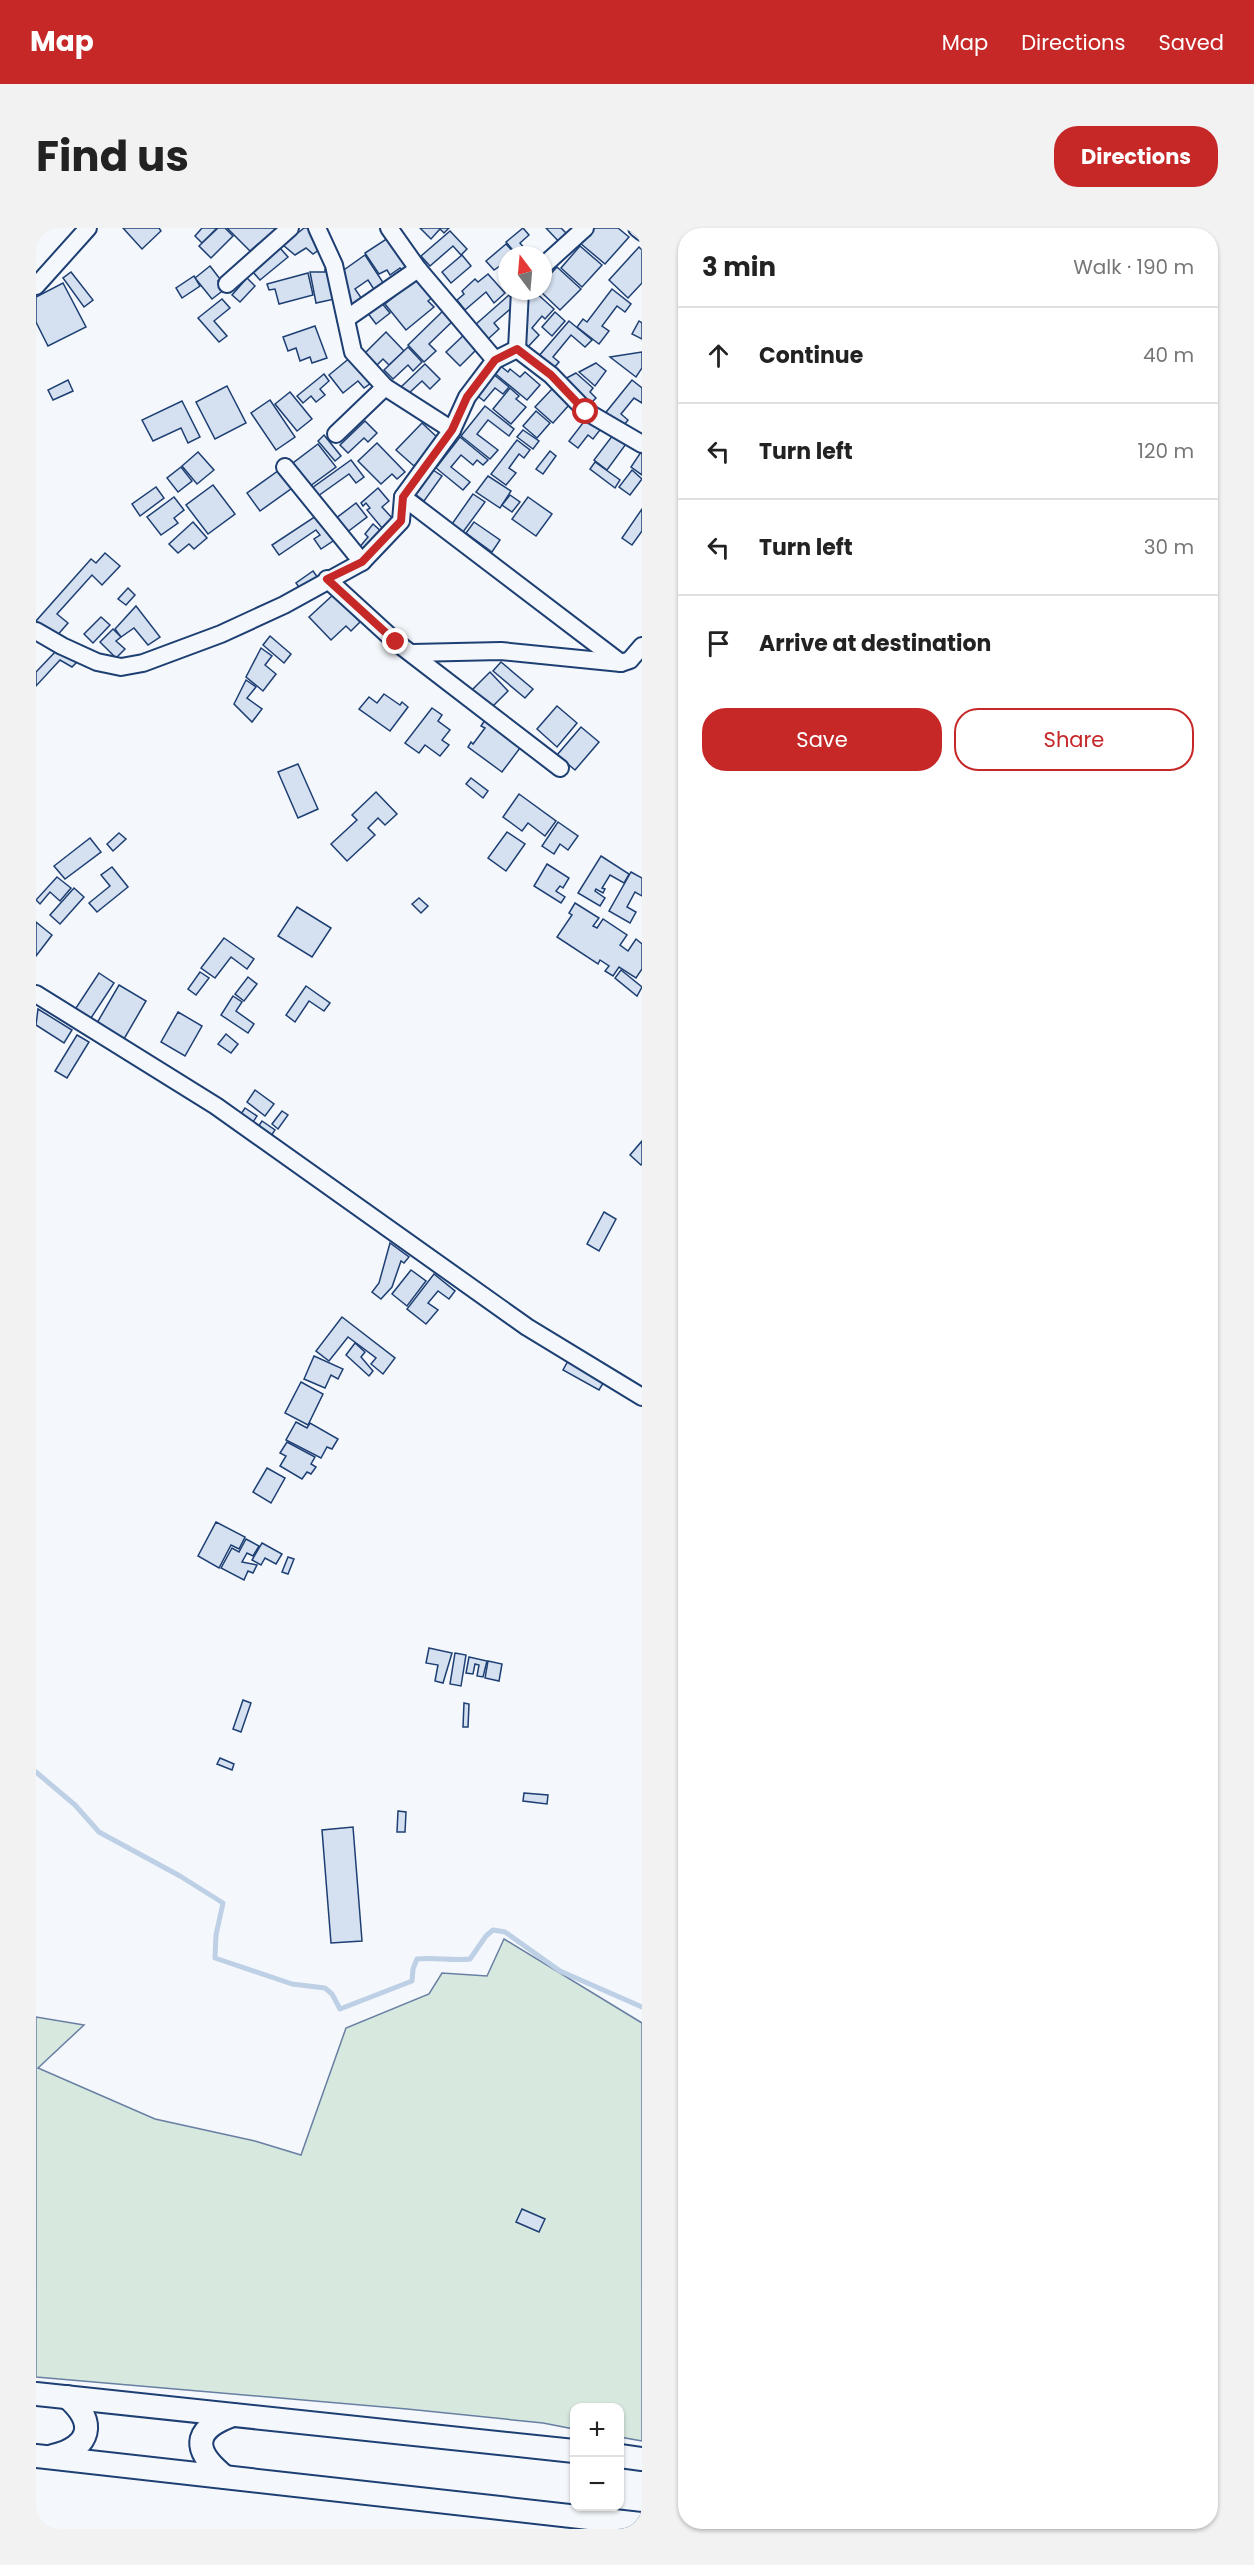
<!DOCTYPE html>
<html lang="en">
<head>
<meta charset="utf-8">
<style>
  body { margin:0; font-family:Poppins,sans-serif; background:#f2f2f2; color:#222 }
  .controls { position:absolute; right:18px; bottom:18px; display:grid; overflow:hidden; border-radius:12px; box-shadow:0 2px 4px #0004 }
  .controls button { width:54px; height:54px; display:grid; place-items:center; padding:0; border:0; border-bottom:2px solid #e0e0e0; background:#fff; color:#222; font:30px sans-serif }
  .compass { position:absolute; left:462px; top:18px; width:54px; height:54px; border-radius:50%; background:#fff; box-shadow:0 2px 4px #0004; rotate:344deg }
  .stop { position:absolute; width:18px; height:18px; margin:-14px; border:4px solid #c62828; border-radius:50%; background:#fff }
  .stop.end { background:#c62828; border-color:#fff; box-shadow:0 2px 6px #0008 }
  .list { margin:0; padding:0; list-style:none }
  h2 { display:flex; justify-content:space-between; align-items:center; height:78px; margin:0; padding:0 24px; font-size:26px }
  h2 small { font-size:20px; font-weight:400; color:#767676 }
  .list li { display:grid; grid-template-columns:39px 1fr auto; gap:18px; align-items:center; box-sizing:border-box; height:96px; padding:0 24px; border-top:2px solid #e0e0e0 }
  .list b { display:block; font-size:22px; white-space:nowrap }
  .list em { font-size:20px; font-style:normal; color:#767676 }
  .actions { display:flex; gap:12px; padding:18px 24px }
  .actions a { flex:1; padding:14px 0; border:2px solid #c62828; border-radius:24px; text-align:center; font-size:21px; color:#c62828 }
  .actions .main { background:#c62828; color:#fff }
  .icon { flex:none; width:33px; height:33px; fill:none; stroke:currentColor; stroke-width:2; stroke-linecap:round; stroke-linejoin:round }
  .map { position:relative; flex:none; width:606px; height:2301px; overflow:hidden; border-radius:24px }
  header { display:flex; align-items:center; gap:36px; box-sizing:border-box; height:84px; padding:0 30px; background:#c62828; color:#fff }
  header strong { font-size:28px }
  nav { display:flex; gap:33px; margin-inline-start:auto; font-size:21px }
  .intro { display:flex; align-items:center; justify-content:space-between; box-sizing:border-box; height:144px; padding:0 36px }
  h1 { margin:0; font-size:42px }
  .button { padding:15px 27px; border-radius:24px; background:#c62828; color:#fff; font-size:21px; font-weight:700 }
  main { display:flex; gap:36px; padding:0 36px }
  aside { flex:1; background:#fff; border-radius:24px; box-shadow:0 2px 4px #0004 }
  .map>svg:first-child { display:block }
</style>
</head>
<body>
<header>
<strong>Map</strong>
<nav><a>Map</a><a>Directions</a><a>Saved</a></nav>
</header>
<div class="intro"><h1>Find us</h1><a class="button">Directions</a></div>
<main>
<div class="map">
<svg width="606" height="2301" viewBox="0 0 606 2301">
  <rect width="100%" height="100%" fill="#f4f7fb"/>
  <polygon fill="#d7e8df" stroke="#687fa3" stroke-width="1.5" points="468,1711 606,1795 606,2213 584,2209 584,2180 538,2180 538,2201 507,2195 371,2181 0,2149 0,1789 48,1797 2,1840 119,1891 219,1913 265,1927 310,1800 393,1766 406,1745 451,1748"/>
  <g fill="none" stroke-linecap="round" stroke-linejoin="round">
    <path stroke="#bed0e5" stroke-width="5" d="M0 1544 39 1577 63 1604 144 1648 187 1675 180 1707 179 1730 256 1756 289 1760 296 1766 304 1781 376 1753 377 1741 381 1731C399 1729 416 1733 434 1731L450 1708 457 1702 469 1704 524 1743 606 1779"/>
  </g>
  <g fill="#d5e0f0" stroke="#1d3f73" stroke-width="1.5">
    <polygon points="87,0 123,0 125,3 106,21"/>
    <polygon points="166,0 181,0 166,15 159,8"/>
    <polygon points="182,0 189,0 197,8 175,30 163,18"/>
    <polygon points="191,0 238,0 241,3 225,19 222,16 214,23"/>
    <polygon points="268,0 274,0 287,19 277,26 270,20 259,27 247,17"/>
    <polygon points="384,0 413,0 408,5 404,1 395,11"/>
    <polygon points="487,0 493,7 484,15 494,27 481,27 470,14"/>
    <polygon points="510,0 525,0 533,8 525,16"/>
    <polygon points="557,0 582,0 593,9 569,36 544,15"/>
    <polygon points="414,3 431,21 425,27 417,18 394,38 385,28"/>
    <polygon points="355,8 375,39 367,44 364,40 354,47 351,42 343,46 329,25"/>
    <polygon points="470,16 480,27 471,27 471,33 458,42 450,33"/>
    <polygon points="544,18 566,37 546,59 525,40"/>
    <polygon points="603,19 606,22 606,55 592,70 573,52"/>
    <polygon points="244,20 252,29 224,52 216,43"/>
    <polygon points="329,27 348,56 339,63 332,52 319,61 326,71 315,78 305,44"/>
    <polygon points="426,27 435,38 415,55 406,44"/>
    <polygon points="174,38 184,51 182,53 189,61 176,71 159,50"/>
    <polygon points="297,39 303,70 280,75 274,44 289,44 289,41"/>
    <polygon points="521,39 545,61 524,82 504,63 507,63 507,54"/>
    <polygon points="35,44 57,72 48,79 27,50"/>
    <polygon points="272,45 277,67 243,76 239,61 233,62 231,56"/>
    <polygon points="452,46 469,65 458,75 450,64 429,82 421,72 428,66 426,63 439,51 442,54"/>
    <polygon points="158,48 164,58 146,70 140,60"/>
    <polygon points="211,50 219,58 204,74 196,67"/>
    <polygon points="381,50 397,69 392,73 398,79 370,102 349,76"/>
    <polygon points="27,55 50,99 12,118 0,94 0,69"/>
    <polygon points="576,61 595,76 589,84 581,78 566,98 573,103 563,116 541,99 547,91 551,94"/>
    <polygon points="498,63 518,81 509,91 506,88 496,100 503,107 489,122 484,79"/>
    <polygon points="473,67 480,76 458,95 463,101 452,111 439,97"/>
    <polygon points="186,71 194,80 178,93 191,108 183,114 162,90"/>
    <polygon points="344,73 354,85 340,96 331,84"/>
    <polygon points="411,79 421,89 393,116 400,123 388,134 372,117"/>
    <polygon points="519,84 529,93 516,108 506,99"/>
    <polygon points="533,93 556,112 549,119 535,107 517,129 523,134 517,141 502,129"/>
    <polygon points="603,93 606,95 606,111 596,106"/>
    <polygon points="279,98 291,130 276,135 274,129 264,133 260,120 252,123 247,109"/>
    <polygon points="350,104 368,123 353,137 347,131 341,137 329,125"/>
    <polygon points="431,104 444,118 424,138 410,124"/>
    <polygon points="372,119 386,134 377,143 372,137 357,151 348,142"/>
    <polygon points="606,124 606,140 600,149 574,129"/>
    <polygon points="315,129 335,155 328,160 322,153 307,165 293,147"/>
    <polygon points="560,135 570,143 559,158 543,144"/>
    <polygon points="389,136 404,151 394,161 386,153 372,166 365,159"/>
    <polygon points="462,136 472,144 474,141 484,149 489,144 504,157 491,172 456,143"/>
    <polygon points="456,145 473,159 467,166 459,160 448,173 438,165"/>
    <polygon points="540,145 557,160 554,164 560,170 551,179 525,153"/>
    <polygon points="288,146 293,153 284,161 289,167 280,174 275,168 267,175 261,168"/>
    <polygon points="32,152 37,163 17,172 12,162"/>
    <polygon points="596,152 606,160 606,175 598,170 585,186 592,192 584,202 567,188"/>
    <polygon points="191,158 210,195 179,211 160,174"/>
    <polygon points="474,160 483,168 480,171 490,179 475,196 457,181"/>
    <polygon points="516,161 533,177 517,195 499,179"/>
    <polygon points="254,164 276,191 261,203 239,176"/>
    <polygon points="234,172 259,209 240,222 215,185"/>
    <polygon points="146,173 164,209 152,215 145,200 117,213 106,192"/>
    <polygon points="449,178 478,201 473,208 452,192 441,206 462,222 454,231 425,208"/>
    <polygon points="500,183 514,195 501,210 487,198"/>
    <polygon points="550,191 564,202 557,211 552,207 542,220 533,213"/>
    <polygon points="329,193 341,205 332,214 328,210 312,225 304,217"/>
    <polygon points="386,195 403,211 378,238 360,222"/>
    <polygon points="487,202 503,213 497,221 481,209"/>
    <polygon points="288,207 305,228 299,233 282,213"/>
    <polygon points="577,207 590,216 571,242 558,232"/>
    <polygon points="424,209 452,232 447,237 441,232 437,237 425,227 415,239 434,254 427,262 400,240"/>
    <polygon points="481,212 494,222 488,230 483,226 473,240 480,245 470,257 455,246"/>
    <polygon points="341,215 369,244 361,251 356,246 345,256 322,233"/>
    <polygon points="282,216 300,239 270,261 253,238"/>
    <polygon points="514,223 520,228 507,246 500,241"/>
    <polygon points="162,224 178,242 161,256 146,238"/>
    <polygon points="605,224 606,224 606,247 595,239"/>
    <polygon points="315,232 328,249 320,255 313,246 282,268 276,260"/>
    <polygon points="559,234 584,252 579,260 554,241"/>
    <polygon points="145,239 156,253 142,264 131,250"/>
    <polygon points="246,240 259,258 224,283 211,265"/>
    <polygon points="397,242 406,248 388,273 379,266"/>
    <polygon points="596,242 606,251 594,267 583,259"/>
    <polygon points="452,248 475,263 464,280 440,264"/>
    <polygon points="177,257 199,286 172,306 150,277"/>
    <polygon points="120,259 128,270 104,288 96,276"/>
    <polygon points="342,260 353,273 346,279 357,291 346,300 331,282 334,280 330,275 327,278 325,275"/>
    <polygon points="437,266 449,274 427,304 416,296"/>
    <polygon points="474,267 484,274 476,284 466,277"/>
    <polygon points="138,269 148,282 138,290 142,295 125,307 111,289"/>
    <polygon points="492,269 516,286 500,308 476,291"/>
    <polygon points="320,275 331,289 310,305 299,291"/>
    <polygon points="606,281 606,303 596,317 586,310"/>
    <polygon points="283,286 300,311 285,321 278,311 284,307 280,302 243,327 236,317"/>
    <polygon points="157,294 171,310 158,321 153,316 142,325 133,316"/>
    <polygon points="438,294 464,312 456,324 430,305"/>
    <polygon points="337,296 347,305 329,327 322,321 332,309 329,306"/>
    <polygon points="69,325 84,338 66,357 56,347 21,386 32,395 19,410 0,393 55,331 60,335"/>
    <polygon points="277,343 282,350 265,362 260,355"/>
    <polygon points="92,360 99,367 90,377 82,371"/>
    <polygon points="298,366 324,394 315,403 310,398 295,412 273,389"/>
    <polygon points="100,378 124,409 112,417 98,400 85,409 79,401"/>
    <polygon points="65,389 74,397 57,415 48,406"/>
    <polygon points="77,401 85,409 80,413 89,421 80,430 64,414"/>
    <polygon points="234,408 255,426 248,435 227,417"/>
    <polygon points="225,420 236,428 229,437 240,446 227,463 210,449"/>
    <polygon points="21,422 42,433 36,439 24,432 0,458 0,444"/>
    <polygon points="465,434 497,461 489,470 457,443"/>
    <polygon points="454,444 472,463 454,481 435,463"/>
    <polygon points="210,452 220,459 211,470 226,481 216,494 198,476"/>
    <polygon points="348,466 364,477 366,474 372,479 354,503 323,481 333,469 341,475"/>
    <polygon points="521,478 541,495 521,519 501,501"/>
    <polygon points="396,480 406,487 402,493 414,502 406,512 413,517 404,528 389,517 383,525 369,515"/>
    <polygon points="451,489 487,516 466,544 432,519 435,514 437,516 449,500 445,498"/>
    <polygon points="545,499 563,514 539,542 521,527"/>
    <polygon points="262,536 282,581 262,590 242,544"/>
    <polygon points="435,550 452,563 447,570 430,556"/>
    <polygon points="340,564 361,586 349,597 342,590 332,600 339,607 311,633 295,616 321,592 316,587"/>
    <polygon points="483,566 520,593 509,608 492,595 486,603 467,589"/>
    <polygon points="522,594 542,608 532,622 524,616 518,626 506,618"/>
    <polygon points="471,604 489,616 470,643 452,630"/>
    <polygon points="83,605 90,611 77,623 71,616"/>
    <polygon points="54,610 65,624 29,651 18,638"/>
    <polygon points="565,628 593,646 588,655 574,647 566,660 569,661 567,665 560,661 559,663 569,670 564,678 542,665"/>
    <polygon points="511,636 533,650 527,660 524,658 520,663 529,669 525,675 498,658"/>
    <polygon points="76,639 92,659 61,684 53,675 74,658 65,647"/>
    <polygon points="595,644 606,650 606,668 599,664 591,679 600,684 594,695 573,683"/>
    <polygon points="21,649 35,660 24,673 14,664 4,676 0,672"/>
    <polygon points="38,660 48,669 24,696 14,687"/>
    <polygon points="383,670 392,678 385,685 376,676"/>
    <polygon points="539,675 563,690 557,698 561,700 567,691 591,707 584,717 592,723 600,711 606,716 606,741 600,750 583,739 577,748 569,743 573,738 564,732 562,736 521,709 536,687 533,685"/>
    <polygon points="261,679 295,700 276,729 242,708"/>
    <polygon points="0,694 16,707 0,728"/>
    <polygon points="188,710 218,731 211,741 195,729 179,750 165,740"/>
    <polygon points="585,742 606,759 601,768 579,750"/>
    <polygon points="164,744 173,750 160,767 152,761"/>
    <polygon points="63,745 78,755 53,793 38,783"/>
    <polygon points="212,749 221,756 208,773 199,766"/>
    <polygon points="83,757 110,773 88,811 61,795"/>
    <polygon points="270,758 294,775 288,783 273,773 259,794 250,787"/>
    <polygon points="197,768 206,774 200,783 218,796 212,805 185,787"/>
    <polygon points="2,781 36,802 28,815 0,797"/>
    <polygon points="142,784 166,798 149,828 125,814"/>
    <polygon points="190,806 202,816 195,825 182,816"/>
    <polygon points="41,807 53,814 31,850 19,843"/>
    <polygon points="219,862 238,876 229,888 211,874"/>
    <polygon points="209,880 221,888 215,897 203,889"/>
    <polygon points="246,883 252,887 242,901 236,896"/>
    <polygon points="226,893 239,902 233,911 220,902"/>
    <polygon points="606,913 606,936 605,937 594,927"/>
    <polygon points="568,984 580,991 563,1023 551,1016"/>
    <polygon points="354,1015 373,1029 368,1035 365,1033 356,1059 345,1071 336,1064 343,1055"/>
    <polygon points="375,1042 390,1053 371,1078 356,1066"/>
    <polygon points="398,1046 419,1063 413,1071 402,1063 392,1075 402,1082 390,1096 371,1081"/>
    <polygon points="306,1089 359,1130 347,1146 335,1136 340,1130 312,1109 293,1133 280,1123"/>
    <polygon points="319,1115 329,1124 325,1129 337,1143 333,1148 310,1127"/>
    <polygon points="278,1128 307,1141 302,1151 295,1147 289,1160 268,1151"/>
    <polygon points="532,1133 569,1152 563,1162 527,1142"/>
    <polygon points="265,1154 287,1166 272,1197 249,1185"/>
    <polygon points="260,1194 271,1200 274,1195 302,1211 296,1221 291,1219 285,1230 250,1212"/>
    <polygon points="251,1214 279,1229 275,1236 280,1239 275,1246 271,1244 266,1251 244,1238 250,1228 244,1225"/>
    <polygon points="231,1240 249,1250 235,1275 217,1264"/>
    <polygon points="180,1294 209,1309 203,1321 195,1317 183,1340 162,1328"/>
    <polygon points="210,1311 223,1318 217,1328 211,1325 206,1334 221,1337 217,1345 212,1343 208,1352 185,1340 196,1320 203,1324"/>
    <polygon points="226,1315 246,1326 240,1336 229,1330 225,1337 216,1332"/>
    <polygon points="252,1329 258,1331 252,1346 246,1344"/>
    <polygon points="393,1420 416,1425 407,1455 399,1453 402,1437 390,1435"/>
    <polygon points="419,1425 430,1427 425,1458 414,1456"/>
    <polygon points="433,1429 451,1433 447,1449 441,1448 443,1437 439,1436 437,1446 430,1445"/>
    <polygon points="452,1433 466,1436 463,1453 449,1450"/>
    <polygon points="207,1472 215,1475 205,1504 197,1501"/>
    <polygon points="428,1475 433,1476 432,1499 427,1499"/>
    <polygon points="184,1530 198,1536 196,1542 181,1536"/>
    <polygon points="488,1565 512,1567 511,1576 487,1573"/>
    <polygon points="362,1583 370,1584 369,1604 361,1604"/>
    <polygon points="317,1599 326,1713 295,1715 286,1602"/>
    <polygon points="486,1981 509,1991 503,2004 480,1994"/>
  </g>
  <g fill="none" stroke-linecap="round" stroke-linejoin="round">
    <g stroke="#1d3f73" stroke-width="20">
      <g id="street">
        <polyline points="281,0 298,37 317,124 349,159 416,202"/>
        <polyline points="353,0 382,41 459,132"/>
        <polyline points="601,0 606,4"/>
        <polyline points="507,38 549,0"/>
        <polyline points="191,56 254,0"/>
        <polyline points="0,58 52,0"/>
        <polyline points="310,91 382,41"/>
        <polyline points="481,121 515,147 551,184 606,216"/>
        <polyline points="481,121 484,63"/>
        <polyline points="300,206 349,159"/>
        <polyline points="249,239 326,334"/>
        <polyline points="367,269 585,435"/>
        <polyline points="291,351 360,414 524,540"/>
        <polyline points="0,403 26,418 61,434 85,439 107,435 185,406 248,377 326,334 365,293 367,269 416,202 431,169 459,132 481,121"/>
        <polyline points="376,425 465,423 585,435 594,432 606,418"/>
        <polyline points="0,766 180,878 491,1099 606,1169"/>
      </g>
    </g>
    <g stroke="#1d3f73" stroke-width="26">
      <g id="secondary">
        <polyline points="0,2166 538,2223"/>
        <polyline points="0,2228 606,2296"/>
        <path d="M17 2228C55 2219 61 2194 31 2169"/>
        <polyline points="584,2228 606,2231"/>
        <path d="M189 2249C157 2223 155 2202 197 2187"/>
      </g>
    </g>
    <use href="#street" stroke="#f4f7fb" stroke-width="16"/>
    <use href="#secondary" stroke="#f4f7fb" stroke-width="22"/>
  </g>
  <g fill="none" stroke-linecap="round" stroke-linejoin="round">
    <polyline stroke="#c62828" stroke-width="8" points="360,414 291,351 326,334 365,293 367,269 416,202 431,169 459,132 481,121 515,147 550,184"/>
  </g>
</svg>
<div class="controls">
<button>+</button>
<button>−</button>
</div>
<svg class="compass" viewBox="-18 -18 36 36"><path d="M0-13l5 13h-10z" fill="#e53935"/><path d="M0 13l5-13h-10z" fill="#767676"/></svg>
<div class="stop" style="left:550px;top:184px"></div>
<div class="stop end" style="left:360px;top:414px"></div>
</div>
<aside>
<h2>3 min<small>Walk · 190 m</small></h2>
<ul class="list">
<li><svg class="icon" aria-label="ahead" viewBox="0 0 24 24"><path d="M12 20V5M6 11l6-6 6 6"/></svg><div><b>Continue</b></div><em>40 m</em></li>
<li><svg class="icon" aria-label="left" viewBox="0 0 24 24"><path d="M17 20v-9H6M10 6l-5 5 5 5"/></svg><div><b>Turn left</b></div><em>120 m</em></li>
<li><svg class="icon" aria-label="left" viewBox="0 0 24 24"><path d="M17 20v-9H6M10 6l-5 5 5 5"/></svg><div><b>Turn left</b></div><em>30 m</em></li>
<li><svg class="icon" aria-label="arrive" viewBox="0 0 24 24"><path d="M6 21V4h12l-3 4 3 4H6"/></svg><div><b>Arrive at destination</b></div></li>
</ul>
<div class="actions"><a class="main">Save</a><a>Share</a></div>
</aside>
</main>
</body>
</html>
